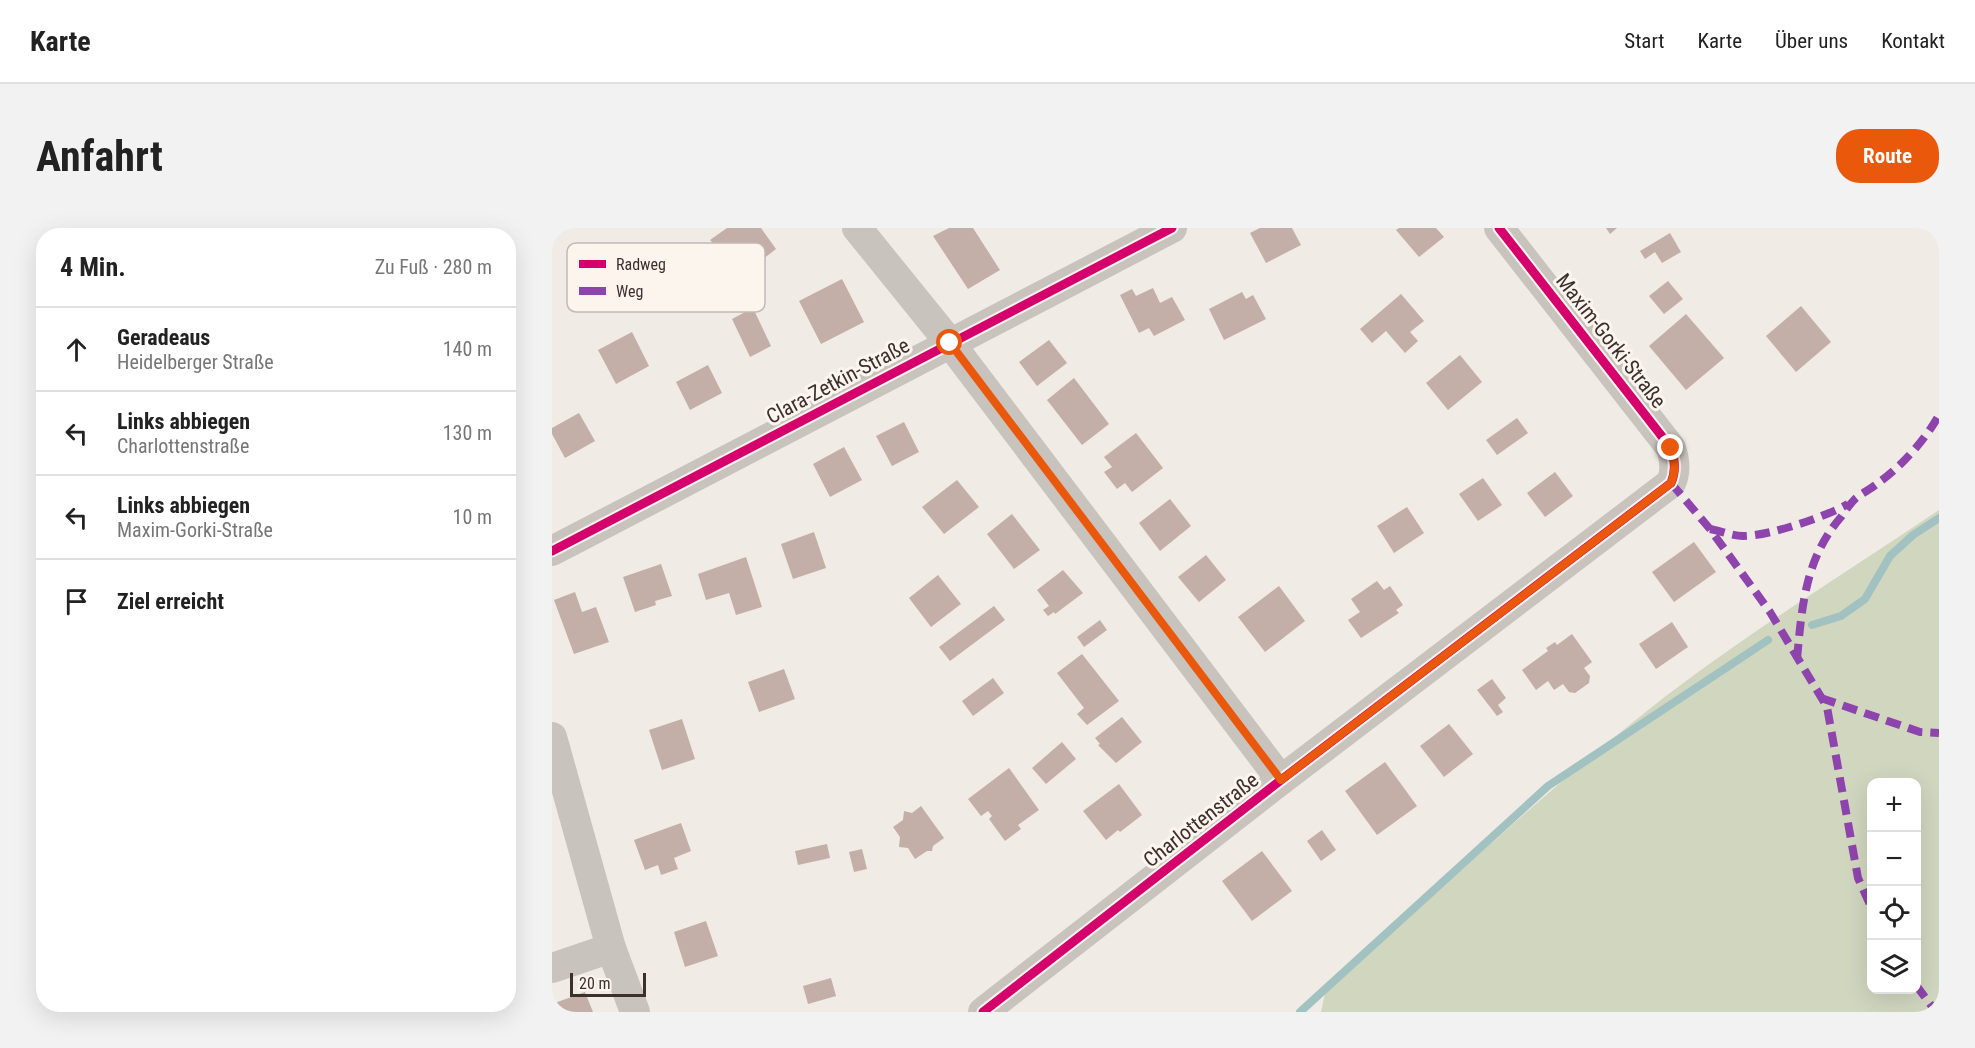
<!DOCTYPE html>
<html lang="de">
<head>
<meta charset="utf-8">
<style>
  body { margin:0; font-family:"Roboto Condensed",sans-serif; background:#f2f2f2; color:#222 }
  .controls { position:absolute; right:18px; bottom:18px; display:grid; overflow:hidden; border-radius:12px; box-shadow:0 6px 24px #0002 }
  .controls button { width:54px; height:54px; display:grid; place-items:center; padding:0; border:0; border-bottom:2px solid #e0e0e0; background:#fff; color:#222; font:30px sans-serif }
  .scale { position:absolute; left:18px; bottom:15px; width:76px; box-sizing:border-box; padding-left:6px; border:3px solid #3b302b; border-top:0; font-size:16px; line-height:21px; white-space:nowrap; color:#3b302b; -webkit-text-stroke:4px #fbf5ee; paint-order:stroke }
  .stop { position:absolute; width:18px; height:18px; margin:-14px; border:4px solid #ea580c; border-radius:50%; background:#fff }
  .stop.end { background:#ea580c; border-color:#fff; box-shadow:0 2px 6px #0008 }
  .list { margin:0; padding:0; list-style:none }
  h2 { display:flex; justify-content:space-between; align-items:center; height:78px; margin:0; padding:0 24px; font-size:26px }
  h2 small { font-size:20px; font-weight:400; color:#767676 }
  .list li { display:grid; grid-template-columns:39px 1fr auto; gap:18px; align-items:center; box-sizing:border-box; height:84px; padding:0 24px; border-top:2px solid #e0e0e0 }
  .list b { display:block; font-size:22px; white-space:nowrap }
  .list p { margin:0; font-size:20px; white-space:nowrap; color:#767676 }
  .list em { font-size:20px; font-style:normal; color:#767676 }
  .icon { flex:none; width:33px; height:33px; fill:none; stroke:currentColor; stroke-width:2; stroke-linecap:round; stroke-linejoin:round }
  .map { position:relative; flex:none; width:1387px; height:784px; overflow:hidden; border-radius:24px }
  header { display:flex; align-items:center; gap:36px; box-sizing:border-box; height:84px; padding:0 30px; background:#fff; border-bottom:2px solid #e0e0e0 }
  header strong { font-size:28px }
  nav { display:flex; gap:33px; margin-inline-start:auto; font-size:21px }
  .intro { display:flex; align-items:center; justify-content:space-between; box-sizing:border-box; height:144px; padding:0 36px }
  h1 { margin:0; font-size:42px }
  .button { padding:15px 27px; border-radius:24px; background:#ea580c; color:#fff; font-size:21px; font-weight:700 }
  main { display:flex; gap:36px; padding:0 36px }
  aside { flex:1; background:#fff; border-radius:24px; box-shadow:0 6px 24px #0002 }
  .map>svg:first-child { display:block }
</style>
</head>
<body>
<header>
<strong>Karte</strong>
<nav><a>Start</a><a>Karte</a><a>Über uns</a><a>Kontakt</a></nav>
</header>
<div class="intro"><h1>Anfahrt</h1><a class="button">Route</a></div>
<main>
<aside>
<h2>4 Min.<small>Zu Fuß · 280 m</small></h2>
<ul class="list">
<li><svg class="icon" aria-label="ahead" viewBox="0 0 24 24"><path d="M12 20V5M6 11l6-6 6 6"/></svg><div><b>Geradeaus</b><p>Heidelberger Straße</p></div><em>140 m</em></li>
<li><svg class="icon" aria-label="left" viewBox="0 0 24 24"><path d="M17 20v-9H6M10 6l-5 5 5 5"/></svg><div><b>Links abbiegen</b><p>Charlottenstraße</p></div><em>130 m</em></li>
<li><svg class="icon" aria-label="left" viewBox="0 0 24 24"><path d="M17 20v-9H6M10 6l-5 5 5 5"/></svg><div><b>Links abbiegen</b><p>Maxim-Gorki-Straße</p></div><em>10 m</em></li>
<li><svg class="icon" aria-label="arrive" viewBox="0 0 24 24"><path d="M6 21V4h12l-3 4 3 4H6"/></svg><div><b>Ziel erreicht</b></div></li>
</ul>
</aside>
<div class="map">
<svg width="1387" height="784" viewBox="0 0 1387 784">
  <rect width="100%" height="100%" fill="#f0ebe5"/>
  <path fill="#d1d6bf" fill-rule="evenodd" d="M1387 282V784H769L773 765C879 670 983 572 1095 483 1187 410 1289 348 1387 282ZM1364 554V762H1320V554Z"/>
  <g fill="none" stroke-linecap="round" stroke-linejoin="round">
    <g stroke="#a1c2c1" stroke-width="8">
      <polyline points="1260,397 1289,388 1313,371 1338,328 1361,307 1387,290"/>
      <polyline points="748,784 996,558 1216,412"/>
    </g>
  </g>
  <g fill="#c3afa7">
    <polygon points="175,0 209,0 224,21 189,48 158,12"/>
    <polygon points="397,0 421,0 448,42 416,61 381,8"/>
    <polygon points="708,0 740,0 749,17 714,35 698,5"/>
    <polygon points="847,0 884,0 892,9 867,29 844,2"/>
    <polygon points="1054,0 1065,0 1058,6"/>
    <polygon points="1118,5 1129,24 1110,35 1103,24 1093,31 1088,23"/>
    <polygon points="290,51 312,94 269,116 247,73"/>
    <polygon points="1116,53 1131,71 1112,86 1097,68"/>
    <polygon points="601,60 608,75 620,69 633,92 602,108 597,100 587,105 568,67 580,61 584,68"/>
    <polygon points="690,64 694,71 701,67 714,91 672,112 657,81"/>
    <polygon points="849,66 872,93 858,104 866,113 853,125 834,103 820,115 808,101"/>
    <polygon points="1249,78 1279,114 1244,144 1214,108"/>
    <polygon points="201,80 219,118 198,129 180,91"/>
    <polygon points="1134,86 1172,130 1134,162 1097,118"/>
    <polygon points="80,104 97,138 64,156 46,122"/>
    <polygon points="497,112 515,135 485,158 467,134"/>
    <polygon points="908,127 930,154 896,182 874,155"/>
    <polygon points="156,137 170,165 138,182 124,154"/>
    <polygon points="522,150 557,196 530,217 495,172"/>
    <polygon points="27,185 43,213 13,230 0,206 0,200"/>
    <polygon points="965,190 976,205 945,227 934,212"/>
    <polygon points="352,194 367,224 340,238 324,208"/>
    <polygon points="584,205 611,240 580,264 573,255 565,261 552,244 560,239 552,229"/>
    <polygon points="292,219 310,252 278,269 261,236"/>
    <polygon points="1003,244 1021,268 993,289 975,265"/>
    <polygon points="931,250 950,277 926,293 907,266"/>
    <polygon points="405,252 427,279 392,306 370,279"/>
    <polygon points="618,271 639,298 608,323 587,295"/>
    <polygon points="855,279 872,305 842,325 825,298"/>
    <polygon points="460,286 488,322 462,341 435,306"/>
    <polygon points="262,304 274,340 241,351 229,316"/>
    <polygon points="1142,314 1164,344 1122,374 1100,344"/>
    <polygon points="654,327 674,352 647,374 626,349"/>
    <polygon points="194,329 210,379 184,387 177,365 154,372 146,346"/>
    <polygon points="109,336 120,368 103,373 104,377 83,384 71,349"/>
    <polygon points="511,342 531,365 503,386 502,384 496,388 491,382 497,378 485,362"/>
    <polygon points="386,347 409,376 379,399 357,370"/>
    <polygon points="825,353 832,362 838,358 851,377 844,382 847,385 809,410 796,392 808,384 799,371"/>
    <polygon points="727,358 753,393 713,424 686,389"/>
    <polygon points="23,364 30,384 44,379 57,414 22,426 2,372"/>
    <polygon points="442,378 453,392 398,433 387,419"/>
    <polygon points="548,392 555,402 532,419 525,409"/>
    <polygon points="1120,394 1136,419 1104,441 1087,416"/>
    <polygon points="1020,406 1040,434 1032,440 1038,448 1037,455 1023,465 1017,464 1011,456 1002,462 996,453 984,462 970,442 996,423 994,420 1003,414 1005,417"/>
    <polygon points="530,426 567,473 535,497 525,486 532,480 505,445"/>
    <polygon points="232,441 243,471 207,484 196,454"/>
    <polygon points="441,450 452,465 421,488 410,473"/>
    <polygon points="940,451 954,470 946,477 951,484 945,488 925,462"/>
    <polygon points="570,489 590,514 564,535 546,517 548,516 543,510"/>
    <polygon points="130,491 143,531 110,542 97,502"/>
    <polygon points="897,496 921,526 892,549 868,518"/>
    <polygon points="510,514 524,531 494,556 480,540"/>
    <polygon points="833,534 865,578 825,607 793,563"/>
    <polygon points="457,540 487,582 466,597 469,601 453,613 437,591 440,588 436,583 429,588 416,571"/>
    <polygon points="567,556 590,587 568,604 566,602 554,612 531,583"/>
    <polygon points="369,578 392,610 381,618 380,623 375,623 363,631 356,620 347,619 348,609 341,599 351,592 352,583 360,585"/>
    <polygon points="129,595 139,623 122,630 126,641 109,647 106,637 93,642 82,612"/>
    <polygon points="770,602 784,622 769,633 755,613"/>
    <polygon points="275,616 278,630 246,637 243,623"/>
    <polygon points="310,621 315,641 302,644 297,624"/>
    <polygon points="710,623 740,663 700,693 670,653"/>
    <polygon points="154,693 166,728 133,739 122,704"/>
    <polygon points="279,750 284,768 256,776 251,758"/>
    <polygon points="33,764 41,784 0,784 0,776"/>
  </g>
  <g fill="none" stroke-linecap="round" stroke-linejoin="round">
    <g stroke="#c9c3be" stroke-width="30">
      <polyline points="305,0 398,115 729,552"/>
      <polyline points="0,323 620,0"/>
      <polyline points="0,509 59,720 83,784"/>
      <polyline points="0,740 59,720"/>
      <path d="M431 784 729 552 1119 255C1124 244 1123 232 1119 220L947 0"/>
    </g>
    <g stroke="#8e44ad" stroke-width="8" stroke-dasharray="15 8" stroke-linecap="butt">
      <polyline points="1119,255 1158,301 1218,384 1275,479 1306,650 1320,681"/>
      <path d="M1158 301C1169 303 1180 308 1191 308 1217 308 1273 289 1296 276"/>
      <path d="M1245 431C1250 378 1253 331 1289 289 1293 283 1298 276 1303 271 1310 265 1319 261 1326 255 1350 238 1373 212 1387 187"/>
      <polyline points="1269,470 1368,504 1387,505"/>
      <polyline points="1364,757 1384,784"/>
    </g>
    <g stroke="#fbf5ee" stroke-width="13">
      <g id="cycleway">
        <polyline points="0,323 620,0"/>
        <path d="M431 784 729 552 1119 255C1124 244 1123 232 1119 220L947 0"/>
      </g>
    </g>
    <use href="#cycleway" stroke="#d6006c" stroke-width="9"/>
  </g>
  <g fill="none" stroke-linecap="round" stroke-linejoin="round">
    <path stroke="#ea580c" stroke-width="8" d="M398 115 729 552 1119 255C1124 244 1123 232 1119 220"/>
  </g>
  <g text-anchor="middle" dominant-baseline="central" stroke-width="6" stroke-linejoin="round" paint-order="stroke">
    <g font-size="21" fill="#3b302b" stroke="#fbf5ee">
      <text transform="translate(1059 113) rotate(52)">Maxim-Gorki-Straße</text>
      <text transform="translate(286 153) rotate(-28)">Clara-Zetkin-Straße</text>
      <text transform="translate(649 592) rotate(-38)">Charlottenstraße</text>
    </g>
  </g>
  <rect x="15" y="15" width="198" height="69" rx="9" fill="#fbf5ee" stroke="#c1bab4" stroke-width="1.5"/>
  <rect x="27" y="32" width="27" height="8" fill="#d6006c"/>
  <rect x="27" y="59" width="27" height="8" fill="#8e44ad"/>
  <g font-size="16" fill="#3b302b">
    <text x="64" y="42">Radweg</text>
    <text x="64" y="69">Weg</text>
  </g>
</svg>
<div class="controls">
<button>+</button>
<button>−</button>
<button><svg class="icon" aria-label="locate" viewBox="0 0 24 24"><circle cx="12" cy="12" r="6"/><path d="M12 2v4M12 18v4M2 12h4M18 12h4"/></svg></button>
<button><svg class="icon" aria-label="layers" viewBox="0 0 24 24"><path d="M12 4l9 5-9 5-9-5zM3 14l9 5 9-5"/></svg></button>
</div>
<div class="scale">20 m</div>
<div class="stop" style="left:398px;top:115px"></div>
<div class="stop end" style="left:1119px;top:220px"></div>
</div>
</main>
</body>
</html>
